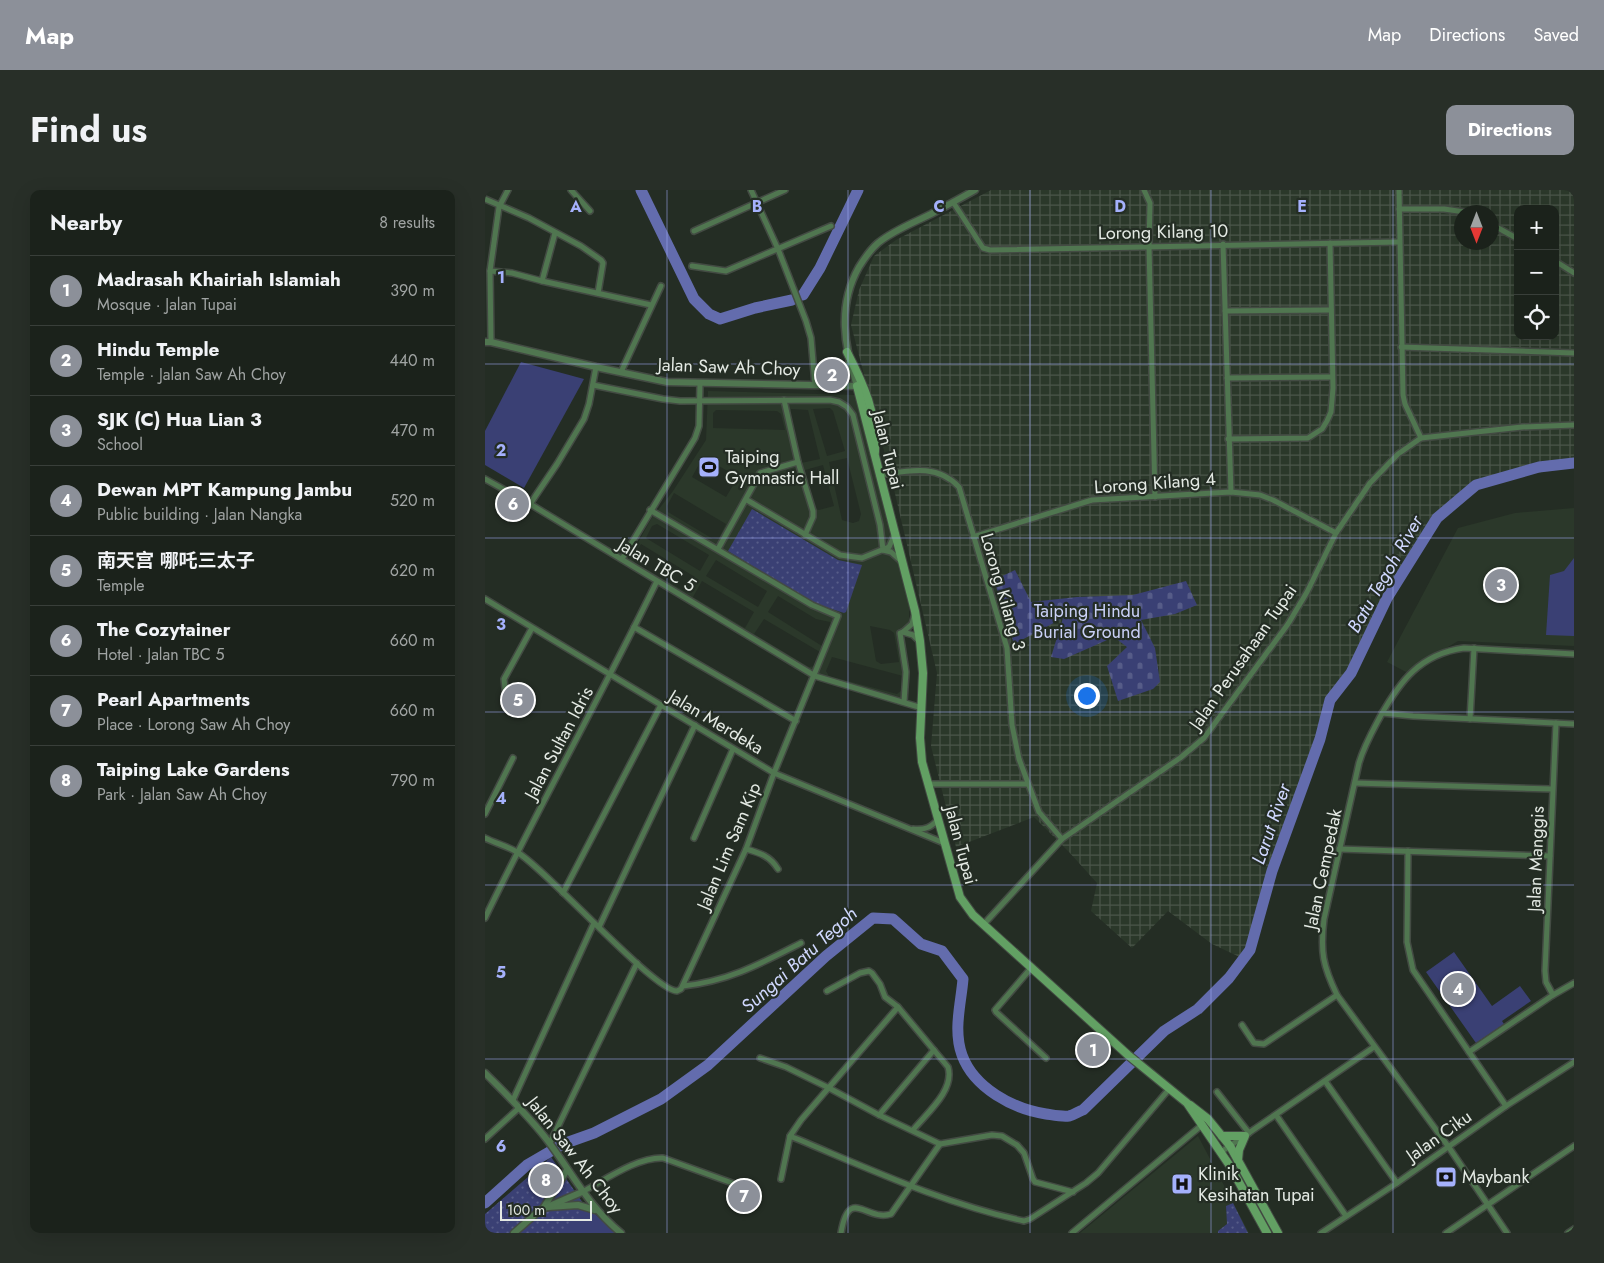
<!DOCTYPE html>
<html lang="en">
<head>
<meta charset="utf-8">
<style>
  body { margin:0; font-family:Jost,"Noto Sans SC",sans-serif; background:#282f28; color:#f1f3f6 }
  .controls { position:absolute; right:15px; top:15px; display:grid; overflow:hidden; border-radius:10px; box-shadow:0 5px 20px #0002 }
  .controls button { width:45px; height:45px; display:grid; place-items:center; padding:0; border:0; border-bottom:1px solid #393f3a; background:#1b221b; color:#f1f3f6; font:25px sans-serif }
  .compass { position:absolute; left:969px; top:15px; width:45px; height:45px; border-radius:50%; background:#1b221b; box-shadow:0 5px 20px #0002; rotate:180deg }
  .scale { position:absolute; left:15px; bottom:12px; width:92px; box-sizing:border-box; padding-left:5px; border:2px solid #e4eae4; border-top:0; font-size:14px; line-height:18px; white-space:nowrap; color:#e4eae4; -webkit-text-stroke:4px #242d24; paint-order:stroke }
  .you { position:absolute; left:601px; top:505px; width:18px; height:18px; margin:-12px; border:4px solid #fff; border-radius:50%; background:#1a73e8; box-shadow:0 0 0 8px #1a73e833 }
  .badge { display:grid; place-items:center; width:32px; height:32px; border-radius:50%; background:#8c9099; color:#fff; font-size:16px; font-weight:700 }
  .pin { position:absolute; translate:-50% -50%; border:2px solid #fff; box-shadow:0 1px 5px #0006 }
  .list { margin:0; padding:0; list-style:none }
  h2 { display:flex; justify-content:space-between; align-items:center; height:65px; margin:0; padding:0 20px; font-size:21px }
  h2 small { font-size:16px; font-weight:400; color:#a0a4a3 }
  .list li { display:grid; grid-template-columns:32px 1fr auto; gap:15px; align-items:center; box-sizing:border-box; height:70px; padding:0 20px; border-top:1px solid #393f3a }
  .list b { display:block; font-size:19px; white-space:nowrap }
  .list p { margin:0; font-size:16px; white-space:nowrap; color:#a0a4a3 }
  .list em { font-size:16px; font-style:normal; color:#a0a4a3 }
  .icon { flex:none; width:28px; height:28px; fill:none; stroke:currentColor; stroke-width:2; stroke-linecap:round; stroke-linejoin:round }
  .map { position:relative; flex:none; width:1089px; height:1043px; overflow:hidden; border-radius:10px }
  header { display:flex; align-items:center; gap:30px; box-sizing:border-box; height:70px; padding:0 25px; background:#8c9099; color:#fff }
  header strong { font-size:24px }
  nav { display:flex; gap:28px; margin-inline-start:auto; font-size:18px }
  .intro { display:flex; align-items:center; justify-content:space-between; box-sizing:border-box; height:120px; padding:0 30px }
  h1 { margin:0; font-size:35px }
  .button { padding:12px 22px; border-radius:10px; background:#8c9099; color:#fff; font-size:18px; font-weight:700 }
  main { display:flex; gap:30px; padding:0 30px }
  aside { flex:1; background:#1b221b; border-radius:10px; box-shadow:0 5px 20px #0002 }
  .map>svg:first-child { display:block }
</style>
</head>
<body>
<header>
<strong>Map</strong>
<nav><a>Map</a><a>Directions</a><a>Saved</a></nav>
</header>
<div class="intro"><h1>Find us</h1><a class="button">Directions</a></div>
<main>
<aside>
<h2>Nearby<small>8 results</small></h2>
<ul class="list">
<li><span class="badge">1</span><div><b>Madrasah Khairiah Islamiah</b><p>Mosque · Jalan Tupai</p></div><em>390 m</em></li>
<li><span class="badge">2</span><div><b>Hindu Temple</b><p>Temple · Jalan Saw Ah Choy</p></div><em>440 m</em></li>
<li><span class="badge">3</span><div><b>SJK (C) Hua Lian 3</b><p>School</p></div><em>470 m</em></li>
<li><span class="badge">4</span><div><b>Dewan MPT Kampung Jambu</b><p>Public building · Jalan Nangka</p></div><em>520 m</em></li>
<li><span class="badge">5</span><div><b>南天宫 哪吒三太子</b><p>Temple</p></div><em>620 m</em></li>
<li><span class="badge">6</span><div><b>The Cozytainer</b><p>Hotel · Jalan TBC 5</p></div><em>660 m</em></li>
<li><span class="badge">7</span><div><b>Pearl Apartments</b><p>Place · Lorong Saw Ah Choy</p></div><em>660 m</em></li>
<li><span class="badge">8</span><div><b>Taiping Lake Gardens</b><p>Park · Jalan Saw Ah Choy</p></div><em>790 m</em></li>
</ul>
</aside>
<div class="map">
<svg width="1089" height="1043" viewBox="0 0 1089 1043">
  <defs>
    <pattern id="industrial-grid" width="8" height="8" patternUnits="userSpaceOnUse" patternTransform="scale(1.25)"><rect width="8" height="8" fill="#2b382a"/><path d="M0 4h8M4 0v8" fill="none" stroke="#4a5549"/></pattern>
    <pattern id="green-dots" width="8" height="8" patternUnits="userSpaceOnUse" patternTransform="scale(1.25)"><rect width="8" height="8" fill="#3a4074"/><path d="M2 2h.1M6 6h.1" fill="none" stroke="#565c88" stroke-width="1.8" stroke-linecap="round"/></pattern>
    <pattern id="cemetery-stones" width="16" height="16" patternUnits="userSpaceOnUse" patternTransform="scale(1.25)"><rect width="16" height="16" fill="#3a4074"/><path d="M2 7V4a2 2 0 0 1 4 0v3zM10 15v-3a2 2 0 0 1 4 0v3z" fill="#565c88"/></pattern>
  </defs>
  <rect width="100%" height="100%" fill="#242d24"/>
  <g fill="#2b382a" fill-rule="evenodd">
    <path d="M223 201 371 205 424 416V435L420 440 412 442 420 479 418 509 340 487 332 483 143 371 166 329 188 301 221 250ZM345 218 348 221 360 261 342 266 328 219ZM306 219 323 220 335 269 316 273 304 225ZM231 220 292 221 296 224 300 240 228 238V223ZM218 267 253 287 241 307 207 287ZM362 268 376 324 374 331 368 333 357 330 344 272ZM338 275 349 316 334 320 330 319 320 280ZM189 303 241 334 234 348 228 349 183 322 182 316ZM172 334 224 365 215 381 161 348 167 336ZM156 354 210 387 201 402 149 372 148 366ZM231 370 282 401 273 417 221 386ZM217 391 269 422 260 438 208 407ZM293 406 331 429 345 432 346 434 337 456 283 422ZM279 429 335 462 329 476 324 477 269 444ZM385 436 405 440 409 443 414 472 396 474 391 471ZM347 467 418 486 417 500 412 504 344 486 341 481Z"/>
    <polygon points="1089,318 1089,456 973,451 921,482 902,472 973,338 1030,323"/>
    <polygon points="713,946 764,1043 595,1043"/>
  </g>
  <path fill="url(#industrial-grid)" fill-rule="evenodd" d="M506 0H1089V277L988 293 952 325 902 408 859 490 845 510 759 769 727 754 683 721 647 758 606 721 612 693 584 662 549 627 471 657 446 556 452 483 408 295 366 135 374 100 389 66 411 50ZM1033 19H1070V146H1033ZM976 22H1006V52H976Z"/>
  <g fill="url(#green-dots)">
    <polygon points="267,319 353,370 377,375 361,422 359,423 328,413 243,361"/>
    <polygon points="66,967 98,1013 131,1043 0,1043 0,1024"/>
    <polygon points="748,1013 763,1043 764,1043 733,1043 733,1041 742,1034 741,1016"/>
  </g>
  <polygon fill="url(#cemetery-stones)" points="530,380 546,412 592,407 648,405 701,391 712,415 690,424 656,430 670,458 675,492 668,499 633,511 622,476 642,457 629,447 579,469 566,467 578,428 529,454 509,390"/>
  <g fill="#3a4074">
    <polygon points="36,172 99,189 39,298 0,275 0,241"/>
    <polygon points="1089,368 1089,446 1061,445 1065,385 1079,381"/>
    <polygon points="969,762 1007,816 1035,796 1046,811 1017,831 1019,834 991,853 941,782"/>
    <polygon points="103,1020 130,1043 79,1043"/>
  </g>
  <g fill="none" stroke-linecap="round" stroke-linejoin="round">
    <g stroke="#636cad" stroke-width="11">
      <polyline points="156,0 209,109 224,124 235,129 270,118 307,110"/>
      <polyline points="318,105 335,78 373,0"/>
      <path d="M0 1013 42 975 78 954 109 943 176 909 223 875 341 766 388 728 408 729 436 754 457 761 478 789C476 814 468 840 477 865 489 898 528 919 561 924 568 925 577 927 584 926 589 925 594 921 598 920L679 841 713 819 744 788 765 760 787 681 835 549 845 510 866 483 902 408 952 328 991 295 1054 277 1089 273"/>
    </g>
    <g stroke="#434b43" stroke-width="8">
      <g id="minor">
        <polyline points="86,0 105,21"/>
        <polyline points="266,0 293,59 321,131 326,148 330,195"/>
        <polyline points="659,0 665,13 664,56 670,307"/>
        <polyline points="914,0 918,205 920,214 936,248"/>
        <polyline points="0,9 44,28 96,56 116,70 118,73 113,103"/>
        <polyline points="468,12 498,58 505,60 914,52"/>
        <polyline points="914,19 959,19 980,22"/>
        <polyline points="1006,34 1033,49"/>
        <polyline points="209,41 300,0"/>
        <polyline points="738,54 746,302"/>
        <polyline points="1070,71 1089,83"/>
        <polyline points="207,76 241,81 346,36"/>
        <polyline points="5,81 27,83 57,91 166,115"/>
        <polyline points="57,91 70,43"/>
        <polyline points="740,121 846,120"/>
        <polyline points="6,152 5,81 14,17 23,0"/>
        <polyline points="916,157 1089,163"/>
        <polyline points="136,182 176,96"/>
        <polyline points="742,188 847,187"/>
        <polyline points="108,195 178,209 195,211 345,210 354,212 362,217 368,225 395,335 398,360"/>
        <polyline points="299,210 313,272 328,321 328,327 320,345"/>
        <polyline points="743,249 823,248 837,239 842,231 846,222 848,198 845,53"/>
        <path d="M394 285C423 281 451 273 474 297L522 458 527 535 534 569 554 622 577 649"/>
        <polyline points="0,289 45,314 330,486 437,518"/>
        <polyline points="262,310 355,365 377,368 404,357 409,346"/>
        <polyline points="45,314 72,274 99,229 104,214 111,177"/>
        <polyline points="488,347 607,310 746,302 775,305 788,310 851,343"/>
        <polyline points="233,359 275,283 313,272"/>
        <polyline points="398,360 406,362 416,371"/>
        <polyline points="137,369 210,248 214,236 215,193"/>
        <polyline points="0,409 289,583 459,653"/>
        <polyline points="149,437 311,531"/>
        <polyline points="418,442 415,443 421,482 419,512"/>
        <polyline points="418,442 427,434 429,427"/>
        <polyline points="418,442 428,445 434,451"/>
        <polyline points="21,508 19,489 47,438"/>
        <polyline points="897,523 928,526 1089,534"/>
        <polyline points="985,529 989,458"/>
        <polyline points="870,593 1067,599"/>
        <polyline points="443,594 542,594"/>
        <polyline points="0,624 28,568"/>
        <path d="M428 639C439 640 447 638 453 629"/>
        <path d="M0 648C10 653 22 656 32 662 63 681 169 801 192 801L196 799 261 659 289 583 353 426 327 415 165 320"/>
        <polyline points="209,648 248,559"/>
        <path d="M261 659C275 663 285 666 293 679"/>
        <polyline points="854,659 1065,666"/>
        <polyline points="923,661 922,752 928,780 1021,916"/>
        <polyline points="78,703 176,515"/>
        <path d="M0 728C55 614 117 504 172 391"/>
        <polyline points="499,734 577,649 695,568 719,548 803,434 822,402 851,343 885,293 913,264 936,248 1037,237 1089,235"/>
        <polyline points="114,737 210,535"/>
        <polyline points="547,777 510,820 511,822 561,868"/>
        <path d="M198 796C244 791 275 774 316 753"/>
        <path d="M342 801 375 783 384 781 387 783 395 794 400 807 413 817 463 877C470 900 442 923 428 940"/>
        <polyline points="1068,805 1061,792 1060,781 1071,533"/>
        <polyline points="757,835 769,853 779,854 852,805"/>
        <polyline points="984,862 1068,805 1089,793"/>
        <polyline points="275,868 301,877 344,898 394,925 455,954 507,945 517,946 532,955 539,963 548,989 550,992 588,1002"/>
        <polyline points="840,891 912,993"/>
        <polyline points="732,902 764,943"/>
        <polyline points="28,910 109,733"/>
        <polyline points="394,925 449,860"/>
        <polyline points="791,925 861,1026"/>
        <path d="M305 946C380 977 459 1014 539 1031L545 1029 601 993 613 983 685 898"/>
        <polyline points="0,949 35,917"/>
        <polyline points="65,953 152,773"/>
        <polyline points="736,962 889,857"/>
        <polyline points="296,989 305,946 316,930 413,817"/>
        <path d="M97 1002C120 990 152 967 178 968L250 994"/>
        <path d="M356 1043C364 995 381 1032 406 1024L455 954"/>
        <polyline points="587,1043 717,935"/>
        <polyline points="836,1043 912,993 1021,916 1089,872"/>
        <polyline points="961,1043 1089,956"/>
        <path d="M1022 1043 963 956 852 805C838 776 835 762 839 729L874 573C879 556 887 542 895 527 915 491 935 464 979 458L1089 464"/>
        <polyline points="1083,1043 1089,1039"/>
      </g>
    </g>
    <g stroke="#434b43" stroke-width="9">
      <g id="tertiary">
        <path d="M0 152H6L111 177 182 192 372 196C359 156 352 116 374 77 379 69 385 60 393 53 409 40 428 33 446 24 461 16 476 8 490 0"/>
        <polyline points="336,194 356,184 364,173"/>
        <path d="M0 883C22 905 44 926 63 951 87 983 104 1017 136 1043"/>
        <polyline points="59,1017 82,980"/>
        <polyline points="63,1017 93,1015 110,1020"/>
        <polyline points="29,1043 55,1020 97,1002"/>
      </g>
    </g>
    <g stroke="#434b43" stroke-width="10">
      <g id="secondary">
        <path d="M362 162C378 193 393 225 390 262"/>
        <polyline points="372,196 430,421 435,451 438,483 435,548 437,572 475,707 488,725 643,865 702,913 745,976 782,1043"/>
        <polyline points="705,915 723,929 745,956 793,1043"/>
        <polyline points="737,946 760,946 754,960 753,970"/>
      </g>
    </g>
    <use href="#minor" stroke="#507650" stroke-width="5"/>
    <use href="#tertiary" stroke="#507650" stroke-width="6"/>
    <use href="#secondary" stroke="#62a063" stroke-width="8"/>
  </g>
  <path fill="none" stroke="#a5b1fc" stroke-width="1" stroke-opacity="0.55" d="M182 0V1043M363 0V1043M545 0V1043M726 0V1043M908 0V1043M0 174H1089M0 348H1089M0 522H1089M0 695H1089M0 869H1089"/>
  <defs>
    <g id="stadium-square" transform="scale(1.125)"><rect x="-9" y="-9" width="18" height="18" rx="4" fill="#a5b1fc" stroke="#242d24"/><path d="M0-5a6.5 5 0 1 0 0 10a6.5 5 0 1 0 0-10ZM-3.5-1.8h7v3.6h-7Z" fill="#111"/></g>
    <g id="bank-square" transform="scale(1.125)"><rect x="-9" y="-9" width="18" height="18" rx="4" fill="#a5b1fc" stroke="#242d24"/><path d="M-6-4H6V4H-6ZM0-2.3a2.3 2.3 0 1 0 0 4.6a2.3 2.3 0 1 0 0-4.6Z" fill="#111"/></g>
    <g id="hospital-square" transform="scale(1.125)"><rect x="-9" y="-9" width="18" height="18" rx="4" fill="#a5b1fc" stroke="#242d24"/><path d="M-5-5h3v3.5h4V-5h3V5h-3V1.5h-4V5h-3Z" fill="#111"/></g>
  </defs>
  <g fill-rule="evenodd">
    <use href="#stadium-square" x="224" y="277"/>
    <use href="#bank-square" x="961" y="987"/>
    <use href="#hospital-square" x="697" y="994"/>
  </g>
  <g text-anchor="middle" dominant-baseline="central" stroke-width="4.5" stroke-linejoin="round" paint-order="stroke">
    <g font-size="18" fill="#e4eae4" stroke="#242d24">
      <text transform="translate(678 42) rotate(-1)">Lorong Kilang 10</text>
      <text transform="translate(244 177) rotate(2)">Jalan Saw Ah Choy</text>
      <text transform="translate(403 260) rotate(76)">Jalan Tupai</text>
      <text transform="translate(670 293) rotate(-4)">Lorong Kilang 4</text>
      <text transform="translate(172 375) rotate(31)">Jalan TBC 5</text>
      <text transform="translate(518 402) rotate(74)">Lorong Kilang 3</text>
      <text transform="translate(758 467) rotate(-55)">Jalan Perusahaan Tupai</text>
      <text transform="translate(231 532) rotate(31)">Jalan Merdeka</text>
      <text transform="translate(74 553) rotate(-62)">Jalan Sultan Idris</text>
      <text transform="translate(476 655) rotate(75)">Jalan Tupai</text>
      <text transform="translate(244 656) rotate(-67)">Jalan Lim Sam Kip</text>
      <text transform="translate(1051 669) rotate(-88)">Jalan Manggis</text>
      <text transform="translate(838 679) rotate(-78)">Jalan Cempedak</text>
      <text transform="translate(954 946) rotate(-35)">Jalan Ciku</text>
      <text transform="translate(90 965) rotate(52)">Jalan Saw Ah Choy</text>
    </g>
    <g font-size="18" fill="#e4eae4" stroke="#242d24" text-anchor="start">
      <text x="240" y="267">Taiping<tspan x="240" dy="21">Gymnastic Hall</tspan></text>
      <text x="713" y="984">Klinik<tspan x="713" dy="21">Kesihatan Tupai</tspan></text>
      <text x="977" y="987">Maybank</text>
    </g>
    <g font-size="18" fill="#cad1f7" stroke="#242d24">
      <text x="602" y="421">Taiping Hindu<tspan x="602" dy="21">Burial Ground</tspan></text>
    </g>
    <g font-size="19" font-style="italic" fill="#d0d8fe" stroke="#242d24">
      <text transform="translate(900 384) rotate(-60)">Batu Tegoh River</text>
      <text transform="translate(786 634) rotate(-71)">Larut River</text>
      <text transform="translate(314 770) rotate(-42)">Sungai Batu Tegoh</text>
    </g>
  </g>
  <g font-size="16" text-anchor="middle" font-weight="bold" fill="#a5b1fc" stroke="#242d24" stroke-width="4.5" stroke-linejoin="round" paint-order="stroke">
    <text x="91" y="22">A</text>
    <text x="272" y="22">B</text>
    <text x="454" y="22">C</text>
    <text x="635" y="22">D</text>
    <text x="817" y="22">E</text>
    <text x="16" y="93">1</text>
    <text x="16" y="266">2</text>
    <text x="16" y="440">3</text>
    <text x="16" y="614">4</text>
    <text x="16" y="788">5</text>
    <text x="16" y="962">6</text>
  </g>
</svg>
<div class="controls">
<button>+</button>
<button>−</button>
<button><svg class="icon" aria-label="locate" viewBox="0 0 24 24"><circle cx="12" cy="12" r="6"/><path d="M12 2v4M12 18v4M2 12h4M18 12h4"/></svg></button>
</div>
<svg class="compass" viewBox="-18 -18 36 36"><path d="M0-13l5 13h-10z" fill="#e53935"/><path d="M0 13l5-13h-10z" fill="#a0a4a3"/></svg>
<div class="scale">100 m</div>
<div class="you"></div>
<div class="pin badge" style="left:608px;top:860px">1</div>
<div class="pin badge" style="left:347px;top:185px">2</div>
<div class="pin badge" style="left:1016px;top:395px">3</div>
<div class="pin badge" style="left:973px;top:799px">4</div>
<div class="pin badge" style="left:33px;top:510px">5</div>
<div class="pin badge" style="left:28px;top:314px">6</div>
<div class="pin badge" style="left:259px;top:1006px">7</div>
<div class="pin badge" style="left:61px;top:990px">8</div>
</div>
</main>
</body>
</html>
